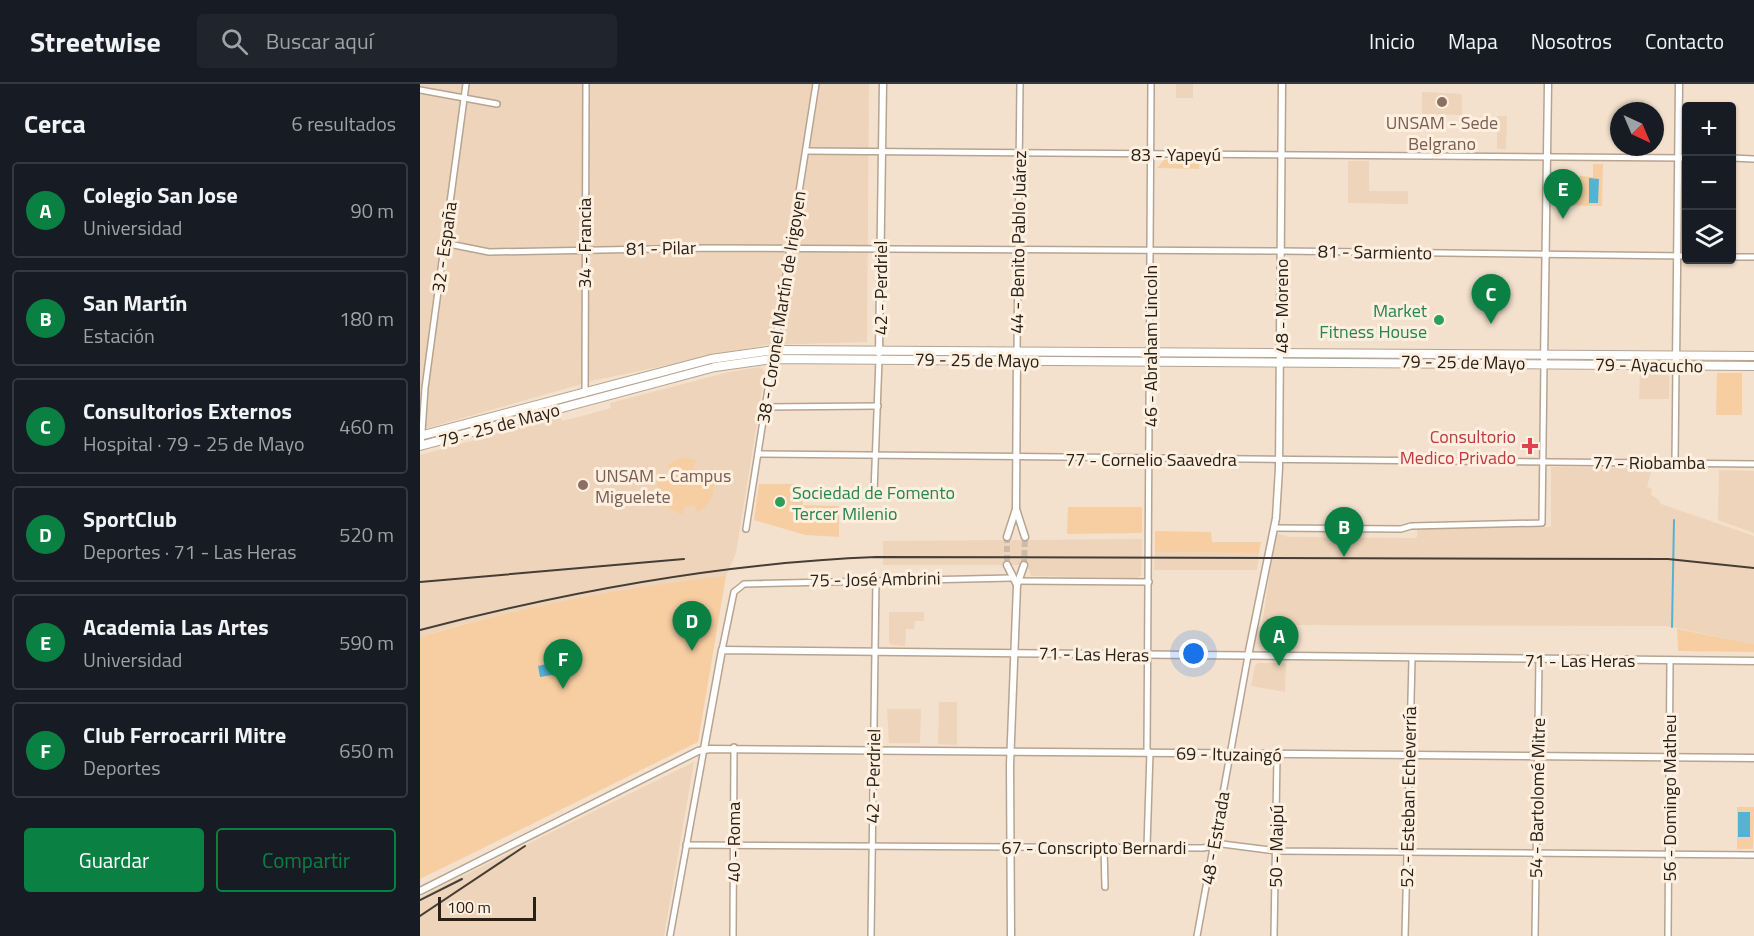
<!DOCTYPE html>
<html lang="es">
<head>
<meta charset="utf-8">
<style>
  body { margin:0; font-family:"Titillium Web",sans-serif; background:#20242c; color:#f1f3f6 }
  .controls { position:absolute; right:18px; top:18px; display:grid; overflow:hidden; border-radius:6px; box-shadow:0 2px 4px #0004 }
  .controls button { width:54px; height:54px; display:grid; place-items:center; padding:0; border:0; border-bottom:2px solid #363941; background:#171b24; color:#f1f3f6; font:30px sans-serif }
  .compass { position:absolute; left:1190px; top:18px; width:54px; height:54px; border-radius:50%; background:#171b24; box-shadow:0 2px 4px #0004; rotate:136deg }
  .scale { position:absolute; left:18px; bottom:15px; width:98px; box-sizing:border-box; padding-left:6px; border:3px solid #282119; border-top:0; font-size:16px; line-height:21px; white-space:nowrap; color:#282119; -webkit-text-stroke:4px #feefdf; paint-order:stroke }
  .you { position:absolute; left:774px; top:570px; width:21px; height:21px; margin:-15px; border:4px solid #fff; border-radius:50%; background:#1a73e8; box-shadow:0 0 0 9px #1a73e833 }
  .badge { display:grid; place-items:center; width:39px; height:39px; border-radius:50%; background:#0b8043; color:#fff; font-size:20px; font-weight:700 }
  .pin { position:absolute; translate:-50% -50px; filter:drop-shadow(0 2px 3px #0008) }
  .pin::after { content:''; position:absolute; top:32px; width:21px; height:18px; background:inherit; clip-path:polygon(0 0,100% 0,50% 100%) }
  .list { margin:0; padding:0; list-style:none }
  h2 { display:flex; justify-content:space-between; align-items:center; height:78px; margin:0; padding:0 24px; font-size:26px }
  h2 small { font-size:20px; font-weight:400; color:#9ea1a6 }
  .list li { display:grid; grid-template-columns:39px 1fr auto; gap:18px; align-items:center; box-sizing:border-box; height:96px; margin:0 12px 12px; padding:0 12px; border:2px solid #363941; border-radius:6px }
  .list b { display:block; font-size:22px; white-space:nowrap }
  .list p { margin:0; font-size:20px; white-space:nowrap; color:#9ea1a6 }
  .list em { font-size:20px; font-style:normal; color:#9ea1a6 }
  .actions { display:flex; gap:12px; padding:18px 24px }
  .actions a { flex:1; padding:14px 0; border:2px solid #0b8043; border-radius:6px; text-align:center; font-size:21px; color:#0b8043 }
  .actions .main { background:#0b8043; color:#fff }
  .icon { flex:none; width:33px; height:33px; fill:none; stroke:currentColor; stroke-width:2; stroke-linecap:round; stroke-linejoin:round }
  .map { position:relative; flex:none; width:1334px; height:852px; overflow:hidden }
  header { display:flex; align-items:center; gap:36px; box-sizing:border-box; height:84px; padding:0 30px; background:#171b24; border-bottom:2px solid #363941 }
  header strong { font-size:28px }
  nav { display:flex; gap:33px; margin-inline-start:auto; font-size:21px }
  .search { width:420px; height:54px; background:#20242c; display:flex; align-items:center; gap:15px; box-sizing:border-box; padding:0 21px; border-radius:6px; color:#9ea1a6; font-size:22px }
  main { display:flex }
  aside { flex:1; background:#171b24 }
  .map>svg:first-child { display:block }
</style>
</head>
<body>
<header>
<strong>Streetwise</strong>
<div class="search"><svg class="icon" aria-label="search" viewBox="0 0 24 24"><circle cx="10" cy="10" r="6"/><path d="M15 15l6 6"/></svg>Buscar aquí</div>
<nav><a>Inicio</a><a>Mapa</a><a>Nosotros</a><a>Contacto</a></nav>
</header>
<main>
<aside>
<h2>Cerca<small>6 resultados</small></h2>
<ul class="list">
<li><span class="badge">A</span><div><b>Colegio San Jose</b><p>Universidad</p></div><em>90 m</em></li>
<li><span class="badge">B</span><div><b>San Martín</b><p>Estación</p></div><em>180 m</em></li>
<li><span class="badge">C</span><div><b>Consultorios Externos</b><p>Hospital · 79 - 25 de Mayo</p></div><em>460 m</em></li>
<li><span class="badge">D</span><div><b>SportClub</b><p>Deportes · 71 - Las Heras</p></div><em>520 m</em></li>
<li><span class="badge">E</span><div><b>Academia Las Artes</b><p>Universidad</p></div><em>590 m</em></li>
<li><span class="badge">F</span><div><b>Club Ferrocarril Mitre</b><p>Deportes</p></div><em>650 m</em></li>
</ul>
<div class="actions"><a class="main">Guardar</a><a>Compartir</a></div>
</aside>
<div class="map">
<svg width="1334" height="852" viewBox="0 0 1334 852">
  <rect width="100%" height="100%" fill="#f4e1cd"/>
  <g fill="#edd4ba">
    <polygon points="0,0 449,0 447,258 345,261 176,296 0,346"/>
    <rect x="756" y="0" width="17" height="14"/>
    <polygon points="1002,8 1042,10 1042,31 1002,30"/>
    <polygon points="1077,32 1087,32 1086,65 1077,65"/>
    <polygon points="928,77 949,77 949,107 988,107 988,120 928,119"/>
    <polygon points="340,283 345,288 316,469 306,492 142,518 39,541 0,553 0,371 140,332 142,337 166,331 191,324 190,319 309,288"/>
    <polygon points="1220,288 1247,288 1249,291 1249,315 1219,315"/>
    <polygon points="1131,383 1232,384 1227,403 1232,405 1231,411 1238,415 1241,420 1334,452 1334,560 1246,542 842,541 856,449 868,453 994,454 997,453 997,444 1131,443"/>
    <polygon points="1299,386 1334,387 1334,449 1298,436"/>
    <polygon points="722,455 721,491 718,494 611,492 607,481 463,481 463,457"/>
    <polygon points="735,468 839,469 837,486 734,486"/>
    <polygon points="469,528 504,528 504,537 495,537 494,545 486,545 485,562 472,561 469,559"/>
    <polygon points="838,579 866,579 865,608 831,602 835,582"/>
    <polygon points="519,618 537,618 537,661 518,660"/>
    <polygon points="467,625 501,625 500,659 469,659"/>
    <polygon points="274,678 244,852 0,852 0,813"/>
  </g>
  <g fill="#f7cea2">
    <polygon points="744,76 780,76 779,85 737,84"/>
    <polygon points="1173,80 1183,80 1182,122 1133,121 1134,90 1173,93"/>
    <polygon points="1297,289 1322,289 1322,331 1296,331"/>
    <path d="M261 374 276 376 273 384 283 393 291 389C297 405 293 419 278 428L274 421 264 423 263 431 244 422 237 408 238 393 246 396 252 387 247 381Z"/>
    <polygon points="339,400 383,400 383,421 419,422 419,453 385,451 334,436"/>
    <polygon points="648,423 722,423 722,449 647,450"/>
    <polygon points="735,447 791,448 792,458 841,458 839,469 735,468"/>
    <path d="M306 492 278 658 0 795V553C99 523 203 504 306 492Z"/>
    <polygon points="1257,545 1334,560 1334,568 1258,567"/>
    <polygon points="1317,723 1334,723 1333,765 1317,765"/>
  </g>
  <g fill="#56b2d2">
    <polygon points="1169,94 1179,95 1178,119 1169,119"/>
    <polygon points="140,565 144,589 120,593 118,582 131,579 129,567"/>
    <rect x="1318" y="728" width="12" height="25"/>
  </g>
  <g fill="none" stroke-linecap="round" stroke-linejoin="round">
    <polyline stroke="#56b2d2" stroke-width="2" points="1252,543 1254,436"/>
    <g stroke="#cbbba9" stroke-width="6" stroke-dasharray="6 3" stroke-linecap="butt">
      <polyline points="587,453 587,481"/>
      <polyline points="604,481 605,453"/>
    </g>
    <g stroke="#b6a491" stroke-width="8">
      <g id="minor">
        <polyline points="0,6 77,20"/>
        <polyline points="386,67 1266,74"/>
        <polyline points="1312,74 1334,75"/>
        <polyline points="24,159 69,168 287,164 861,167 1266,172"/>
        <polyline points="1312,173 1334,173"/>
        <polyline points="597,267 600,0"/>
        <polyline points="165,310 166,0"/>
        <polyline points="345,323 458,322"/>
        <polyline points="1,362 5,304 46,0"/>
        <polyline points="338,370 1334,380"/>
        <polyline points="1255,378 1256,281"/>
        <polyline points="454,408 459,275"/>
        <polyline points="854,444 981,445 991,442 1122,439 1124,279"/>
        <polyline points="326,445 396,0"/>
        <polyline points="599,497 729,498"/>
        <polyline points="302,566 314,508 324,500 592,494"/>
        <polyline points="727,668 731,0"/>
        <polyline points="266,761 783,764 802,760 857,767 1334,771"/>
        <polyline points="684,763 685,803"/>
        <polyline points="727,763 730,668"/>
        <polyline points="250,852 284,665"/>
        <polyline points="313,852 314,663"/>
        <polyline points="451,852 456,496"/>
        <polyline points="777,852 828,572"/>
        <polyline points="854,852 857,672"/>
        <polyline points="985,852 992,575"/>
        <polyline points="1115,852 1119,576"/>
        <polyline points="1248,852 1250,577"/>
      </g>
    </g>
    <g stroke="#b6a491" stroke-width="9">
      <g id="tertiary">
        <polyline points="597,267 596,425 605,453"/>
        <polyline points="459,269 463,0"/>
        <polyline points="1124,279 1128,0"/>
        <polyline points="1256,281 1259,0"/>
        <polyline points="587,453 596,425"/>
        <polyline points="587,481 597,501"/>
        <polyline points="828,572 856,434 859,384 862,0"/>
        <polyline points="284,665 302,566 1334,577"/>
        <polyline points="0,807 278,667 290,665 1334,674"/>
        <polyline points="591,852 590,681 597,501 604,481"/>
      </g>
    </g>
    <g stroke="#b6a491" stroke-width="10">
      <g id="secondary">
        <polyline points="0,352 291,275 354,266 1334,272"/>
        <polyline points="0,362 295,283 352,275 1334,282"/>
      </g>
    </g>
    <use href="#minor" stroke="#fff" stroke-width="5"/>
    <use href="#tertiary" stroke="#fff" stroke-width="6"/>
    <use href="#secondary" stroke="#fff" stroke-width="8"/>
    <g stroke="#463d34" stroke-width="2">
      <polyline points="0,498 264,475"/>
      <path d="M0 546C149 507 302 479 456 473L1248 475 1334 484"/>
      <polyline points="0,816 42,795"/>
      <polyline points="0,832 105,762"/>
    </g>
  </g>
  <g fill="#8d6e63" stroke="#feefdf" stroke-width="2">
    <circle cx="1022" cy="18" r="6"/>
    <circle cx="163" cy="401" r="6"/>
  </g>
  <g fill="#2e9e5b" stroke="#feefdf" stroke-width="2">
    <circle cx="1019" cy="236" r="6"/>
    <circle cx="360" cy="418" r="6"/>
  </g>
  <path fill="#e0444e" stroke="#feefdf" stroke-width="2" d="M1107 353h6v6h6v6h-6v6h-6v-6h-6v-6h6z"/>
  <g text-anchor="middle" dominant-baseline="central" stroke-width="6" stroke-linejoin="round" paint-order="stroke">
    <g font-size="18" fill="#785e54" stroke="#feefdf">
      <text x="1022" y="38">UNSAM - Sede<tspan x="1022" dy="21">Belgrano</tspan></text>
      <text x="175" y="391" text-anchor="start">UNSAM - Campus<tspan x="175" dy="21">Miguelete</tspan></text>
    </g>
    <g font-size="18" fill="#282119" stroke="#feefdf">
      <text x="756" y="70">83 - Yapeyú</text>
      <text transform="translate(598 158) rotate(-89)">44 - Benito Pablo Juárez</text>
      <text transform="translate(164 159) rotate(-90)">34 - Francia</text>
      <text transform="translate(24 163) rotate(-82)">32 - España</text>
      <text transform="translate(241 164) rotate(-1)">81 - Pilar</text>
      <text transform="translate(955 168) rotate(1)">81 - Sarmiento</text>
      <text transform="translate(460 204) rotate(-90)">42 - Perdriel</text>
      <text transform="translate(861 222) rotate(-90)">48 - Moreno</text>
      <text transform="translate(361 223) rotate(-81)">38 - Coronel Martín de Irigoyen</text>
      <text transform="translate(730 262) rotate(-90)">46 - Abraham Lincoln</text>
      <text transform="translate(557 276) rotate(1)">79 - 25 de Mayo</text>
      <text transform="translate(1043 278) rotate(1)">79 - 25 de Mayo</text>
      <text transform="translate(1229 281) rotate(1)">79 - Ayacucho</text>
      <text transform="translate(79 341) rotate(-15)">79 - 25 de Mayo</text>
      <text x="731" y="375">77 - Cornelio Saavedra</text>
      <text x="1229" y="378">77 - Riobamba</text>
      <text transform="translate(455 495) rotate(-1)">75 - José Ambrini</text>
      <text transform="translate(674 570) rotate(1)">71 - Las Heras</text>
      <text x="1160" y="576">71 - Las Heras</text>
      <text transform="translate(809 670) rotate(1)">69 - Ituzaingó</text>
      <text transform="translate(453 692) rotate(-89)">42 - Perdriel</text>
      <text transform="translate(988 713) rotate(-89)">52 - Esteban Echeverría</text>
      <text transform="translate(1117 714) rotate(-89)">54 - Bartolomé Mitre</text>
      <text transform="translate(1249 714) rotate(-90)">56 - Domingo Matheu</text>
      <text transform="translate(795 754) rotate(-80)">48 - Estrada</text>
      <text transform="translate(313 758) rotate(-90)">40 - Roma</text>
      <text transform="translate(856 762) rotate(-89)">50 - Maipú</text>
      <text x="674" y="763">67 - Conscripto Bernardi</text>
    </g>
    <g font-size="18" fill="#27864d" stroke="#feefdf" text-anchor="end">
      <text x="1007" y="226">Market<tspan x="1007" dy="21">Fitness House</tspan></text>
      <text x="372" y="408" text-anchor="start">Sociedad de Fomento<tspan x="372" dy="21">Tercer Milenio</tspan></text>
    </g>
    <g font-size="18" fill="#be3a42" stroke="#feefdf" text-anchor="end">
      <text x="1096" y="352">Consultorio<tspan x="1096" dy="21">Medico Privado</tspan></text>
    </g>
  </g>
</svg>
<div class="controls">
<button>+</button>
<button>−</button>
<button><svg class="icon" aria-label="layers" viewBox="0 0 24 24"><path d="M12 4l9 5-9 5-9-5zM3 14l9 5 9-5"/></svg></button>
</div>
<svg class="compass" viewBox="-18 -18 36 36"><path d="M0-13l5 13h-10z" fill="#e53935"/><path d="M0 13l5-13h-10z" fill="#9ea1a6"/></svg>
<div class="scale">100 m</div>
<div class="you"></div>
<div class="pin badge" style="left:859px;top:582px">A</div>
<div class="pin badge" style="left:924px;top:473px">B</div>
<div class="pin badge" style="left:1071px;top:240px">C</div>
<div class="pin badge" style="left:272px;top:567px">D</div>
<div class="pin badge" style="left:1143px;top:135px">E</div>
<div class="pin badge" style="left:143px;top:605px">F</div>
</div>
</main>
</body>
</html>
